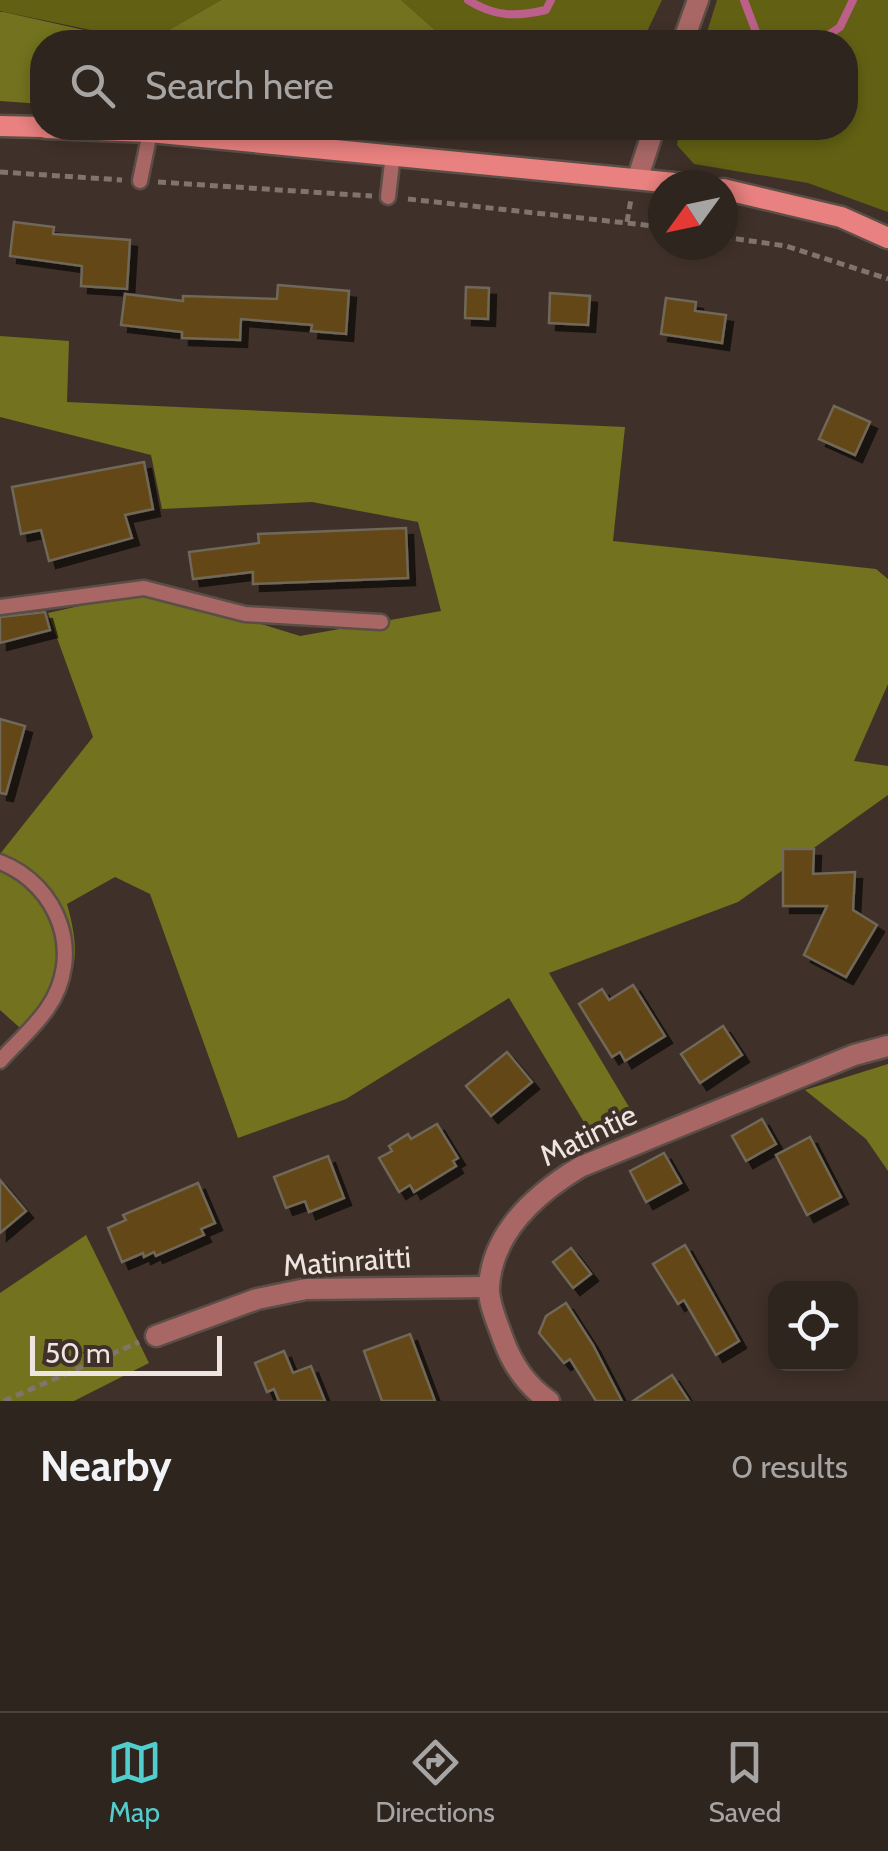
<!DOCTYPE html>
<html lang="en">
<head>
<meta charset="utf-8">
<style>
  body { margin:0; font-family:Cabin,sans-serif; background:#3b312c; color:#f1f3f6 }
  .controls { position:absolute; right:30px; bottom:30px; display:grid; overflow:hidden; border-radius:20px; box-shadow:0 5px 15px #0003 }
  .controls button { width:90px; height:90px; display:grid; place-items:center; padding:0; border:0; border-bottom:2px solid #4a423d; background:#2f251f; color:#f1f3f6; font:50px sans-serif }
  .compass { position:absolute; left:648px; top:170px; width:90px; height:90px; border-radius:50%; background:#2f251f; box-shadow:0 5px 15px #0003; rotate:237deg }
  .scale { position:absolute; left:30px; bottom:25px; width:192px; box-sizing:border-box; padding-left:10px; border:5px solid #eee5e0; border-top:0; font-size:28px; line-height:35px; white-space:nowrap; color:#eee5e0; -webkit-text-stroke:8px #3f3129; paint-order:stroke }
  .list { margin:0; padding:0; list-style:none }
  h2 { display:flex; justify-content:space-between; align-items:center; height:130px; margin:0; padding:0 40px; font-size:42px }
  h2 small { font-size:32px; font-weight:400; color:#a7a5a4 }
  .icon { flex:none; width:55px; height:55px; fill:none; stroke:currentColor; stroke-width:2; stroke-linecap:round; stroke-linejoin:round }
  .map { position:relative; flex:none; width:888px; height:1401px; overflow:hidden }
  .search { position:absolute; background:#2f251f; box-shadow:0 5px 15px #0003; left:30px; right:30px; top:30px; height:110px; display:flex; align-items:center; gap:25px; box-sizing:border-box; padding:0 35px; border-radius:40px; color:#a7a5a4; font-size:38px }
  .sheet { height:310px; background:#2f251f }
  nav { display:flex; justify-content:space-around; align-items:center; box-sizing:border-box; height:140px; border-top:2px solid #4a423d; background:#2f251f; font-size:28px; color:#a7a5a4 }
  nav a { display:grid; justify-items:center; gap:5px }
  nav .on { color:#52cdcd }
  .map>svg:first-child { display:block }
</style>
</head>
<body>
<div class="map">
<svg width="888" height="1401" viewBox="0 0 888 1401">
  <defs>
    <filter id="shadow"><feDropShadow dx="7" dy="7" stdDeviation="0" flood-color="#0009"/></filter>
  </defs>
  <rect width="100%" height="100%" fill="#3f3129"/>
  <g fill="#626113">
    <polygon points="0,0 221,0 148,42 0,11"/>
    <polygon points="401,0 662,0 642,42 499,42 435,30"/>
    <polygon points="717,0 888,0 888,212 808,183 694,164 677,145 680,128 846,128 846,42 704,42"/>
  </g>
  <g fill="#73721e">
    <polygon points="221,0 401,0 435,30 499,42 148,42"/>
    <polygon points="0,12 4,12 137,42 42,42 42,104 0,101"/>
    <path d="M0 336 69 341 67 402 625 427 613 541 876 569 888 579V684L854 761 888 766V795L738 902 549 973 638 1122 596 1142 509 998 346 1099 238 1138 150 894 115 877 67 904C86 972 70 983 28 1035L0 1010V854L93 737 48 613 151 590 300 636 441 611 418 522 312 502 162 509 151 455 0 417Z"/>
    <polygon points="888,1064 888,1171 866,1139 805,1090"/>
    <polygon points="86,1235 149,1363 74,1401 0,1401 0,1293"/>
  </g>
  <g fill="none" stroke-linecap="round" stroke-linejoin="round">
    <g stroke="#bc5f8a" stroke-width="8">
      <path d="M468 0C495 17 516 17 546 10L551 0"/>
      <polyline points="744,0 759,40 765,42"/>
      <polyline points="818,42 840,27 853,0"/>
    </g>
  </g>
  <g fill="#634712" stroke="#706759" stroke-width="2.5" filter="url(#shadow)">
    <polygon points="14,222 54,227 53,234 130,240 127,289 81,286 82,266 10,256"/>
    <polygon points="278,285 349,291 346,334 311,331 312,325 241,319 240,340 182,338 182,332 121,325 125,294 183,301 183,296 277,299"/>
    <polygon points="466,287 489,288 488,319 465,318"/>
    <polygon points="550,293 590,296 588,325 549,323"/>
    <polygon points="666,298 696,302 695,311 726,315 722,343 661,334"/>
    <polygon points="834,406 870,422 855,455 819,439"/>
    <polygon points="144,462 153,509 125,515 132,538 49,561 41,530 21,534 12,487"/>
    <polygon points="406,528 408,578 253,584 253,572 193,579 189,552 259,543 258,534"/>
    <polygon points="45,612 50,630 0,643 0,617"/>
    <polygon points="0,719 25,726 6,794 0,793"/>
    <polygon points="783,849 814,849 813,874 855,872 853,910 877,925 846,977 804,955 827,906 783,906"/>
    <polygon points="633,985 665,1036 625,1061 620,1052 612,1057 579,1004 602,989 609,1000"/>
    <polygon points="723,1026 742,1055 700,1083 681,1054"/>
    <polygon points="507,1052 532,1082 491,1116 466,1086"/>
    <polygon points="762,1119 776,1144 746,1161 732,1136"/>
    <polygon points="437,1124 458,1158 453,1161 456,1166 414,1192 410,1185 399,1192 379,1158 392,1151 389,1146 408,1134 411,1139"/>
    <polygon points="810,1137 841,1197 807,1215 776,1155"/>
    <polygon points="664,1153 681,1183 646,1202 630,1171"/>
    <polygon points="328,1156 344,1198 309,1212 305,1201 286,1208 274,1177"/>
    <polygon points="0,1180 26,1211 0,1233"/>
    <polygon points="198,1183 215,1223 201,1229 204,1235 156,1256 154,1252 144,1257 143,1253 122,1262 108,1228 126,1220 123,1215"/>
    <polygon points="685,1245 739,1341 716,1355 684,1300 678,1304 653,1264"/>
    <polygon points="571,1248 591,1274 573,1288 553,1262"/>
    <polygon points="566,1303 593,1345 622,1401 596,1401 570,1359 564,1363 539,1333 546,1316"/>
    <polygon points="410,1334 435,1401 382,1401 364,1351"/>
    <polygon points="284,1351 293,1373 311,1366 325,1401 279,1401 274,1389 267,1392 255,1363"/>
    <polygon points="672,1375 689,1401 633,1401"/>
  </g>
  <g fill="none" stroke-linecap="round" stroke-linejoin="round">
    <g stroke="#5b4e46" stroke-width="19">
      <g id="lane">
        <polyline points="140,181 150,132"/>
        <polyline points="388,197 393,154"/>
        <polyline points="0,607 144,588 245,614 381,622"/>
        <path d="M0 862C59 885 85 955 47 1009 34 1028 15 1044 0 1061"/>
      </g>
    </g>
    <g stroke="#5b4e46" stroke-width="25">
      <g id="street">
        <polyline points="683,42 698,0"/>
        <polyline points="638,177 654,128"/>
        <polyline points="156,1336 257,1299 306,1289 489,1287"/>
        <path d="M549 1401C527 1386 512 1364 503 1339 498 1324 488 1303 489 1287 492 1231 537 1193 580 1167L854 1055 888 1046"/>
      </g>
    </g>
    <g stroke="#5b4e46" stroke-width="25">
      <g id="secondary">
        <polyline points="0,126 42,127"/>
        <polyline points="46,128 150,132 695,185"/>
        <polyline points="723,189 841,217 888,238"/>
      </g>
    </g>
    <g stroke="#80746d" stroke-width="5" stroke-dasharray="8 5" stroke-linecap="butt">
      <polyline points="0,172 122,180"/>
      <polyline points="158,182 372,196"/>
      <polyline points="408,199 663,227"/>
      <polyline points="627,222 631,199"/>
      <polyline points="723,237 786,246 888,279"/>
      <polyline points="4,1401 139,1342"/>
    </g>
    <use href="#lane" stroke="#a86765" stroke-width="14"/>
    <use href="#street" stroke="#a86765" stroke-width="20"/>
    <use href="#secondary" stroke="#e8817f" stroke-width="20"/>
  </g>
  <g text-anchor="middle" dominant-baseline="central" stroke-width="8" stroke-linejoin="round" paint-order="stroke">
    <g font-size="30" fill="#eee5e0" stroke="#3f3129">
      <text transform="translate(588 1135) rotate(-26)">Matintie</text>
      <text transform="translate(347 1261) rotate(-4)">Matinraitti</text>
    </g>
  </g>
</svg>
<div class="controls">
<button><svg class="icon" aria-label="locate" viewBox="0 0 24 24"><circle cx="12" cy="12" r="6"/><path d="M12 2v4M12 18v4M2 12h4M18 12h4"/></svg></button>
</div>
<svg class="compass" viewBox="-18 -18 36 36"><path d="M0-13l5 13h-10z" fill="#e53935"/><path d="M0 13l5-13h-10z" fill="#a7a5a4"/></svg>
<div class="scale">50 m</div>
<div class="search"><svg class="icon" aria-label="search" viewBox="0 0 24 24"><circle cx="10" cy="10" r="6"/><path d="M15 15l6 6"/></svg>Search here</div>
</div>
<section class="sheet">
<h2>Nearby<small>0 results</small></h2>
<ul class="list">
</ul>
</section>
<nav>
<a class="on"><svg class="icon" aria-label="map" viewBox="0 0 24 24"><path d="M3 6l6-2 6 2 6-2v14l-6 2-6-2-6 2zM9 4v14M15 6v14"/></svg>Map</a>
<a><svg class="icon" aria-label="directions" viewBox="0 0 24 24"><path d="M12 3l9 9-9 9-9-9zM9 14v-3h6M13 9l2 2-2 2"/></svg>Directions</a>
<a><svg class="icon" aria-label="saved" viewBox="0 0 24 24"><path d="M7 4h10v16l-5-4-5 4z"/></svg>Saved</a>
</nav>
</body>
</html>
